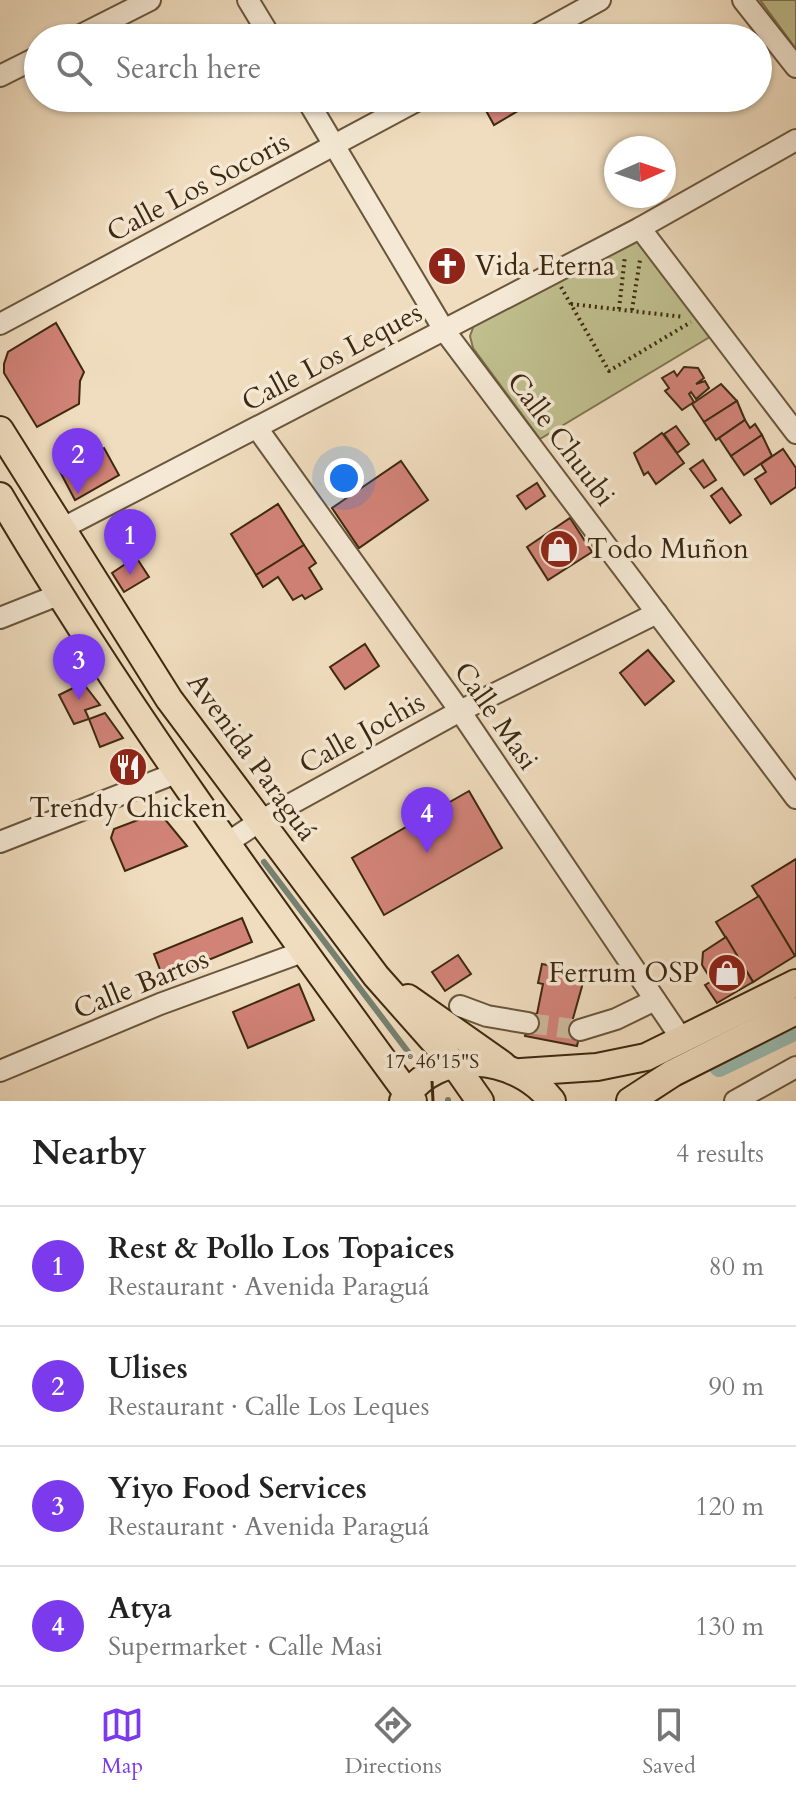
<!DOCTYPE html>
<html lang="en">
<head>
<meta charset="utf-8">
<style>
  body { margin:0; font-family:Cardo,serif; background:#f2f2f2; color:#222 }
  .compass { position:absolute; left:604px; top:136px; width:72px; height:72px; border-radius:50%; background:#fff; box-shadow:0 2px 6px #0004; rotate:87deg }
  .you { position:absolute; left:344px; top:478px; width:28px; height:28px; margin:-20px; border:6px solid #fff; border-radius:50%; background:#1a73e8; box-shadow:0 0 0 12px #1a73e833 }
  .badge { display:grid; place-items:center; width:52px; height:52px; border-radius:50%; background:#7c3aed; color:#fff; font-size:26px; font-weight:700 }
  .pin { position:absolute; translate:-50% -66px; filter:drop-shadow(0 2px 4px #0008) }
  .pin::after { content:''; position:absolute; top:42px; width:28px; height:24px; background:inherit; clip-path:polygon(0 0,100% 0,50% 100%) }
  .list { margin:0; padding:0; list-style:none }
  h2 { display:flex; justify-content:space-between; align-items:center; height:104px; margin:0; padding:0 32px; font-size:34px }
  h2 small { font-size:26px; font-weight:400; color:#767676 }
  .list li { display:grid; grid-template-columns:52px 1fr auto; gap:24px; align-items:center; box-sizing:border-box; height:120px; padding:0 32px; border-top:2px solid #e0e0e0 }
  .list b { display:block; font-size:30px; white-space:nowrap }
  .list p { margin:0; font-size:26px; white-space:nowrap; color:#767676 }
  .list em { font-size:26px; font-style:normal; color:#767676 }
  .icon { flex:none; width:44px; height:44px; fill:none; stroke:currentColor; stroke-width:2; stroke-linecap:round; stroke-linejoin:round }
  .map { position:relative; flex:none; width:796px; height:1101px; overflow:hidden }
  .search { position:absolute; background:#fff; box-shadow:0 2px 6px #0004; left:24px; right:24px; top:24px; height:88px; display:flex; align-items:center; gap:20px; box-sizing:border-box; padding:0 28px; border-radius:44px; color:#767676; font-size:30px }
  .sheet { height:584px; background:#fff }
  nav { display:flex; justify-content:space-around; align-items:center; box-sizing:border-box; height:112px; border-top:2px solid #e0e0e0; background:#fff; font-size:22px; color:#767676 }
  nav a { display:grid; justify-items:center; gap:4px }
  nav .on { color:#7c3aed }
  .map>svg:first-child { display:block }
</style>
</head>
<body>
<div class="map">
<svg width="796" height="1101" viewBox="0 0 796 1101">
  <rect width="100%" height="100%" fill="#f0ddbf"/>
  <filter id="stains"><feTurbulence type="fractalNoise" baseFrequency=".0025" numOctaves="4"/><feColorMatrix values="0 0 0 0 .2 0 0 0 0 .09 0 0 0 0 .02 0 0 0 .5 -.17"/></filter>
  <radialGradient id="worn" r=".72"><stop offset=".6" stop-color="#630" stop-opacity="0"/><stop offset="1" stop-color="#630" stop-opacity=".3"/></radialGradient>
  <g fill="#c0bf8e" stroke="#7e744f" stroke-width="2">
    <polygon points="760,0 796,0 796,49"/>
    <polygon points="638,241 713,335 540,439 473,348 470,336 474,325 625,242"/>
  </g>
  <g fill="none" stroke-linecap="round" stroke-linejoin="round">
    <g stroke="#758171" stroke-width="6">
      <polyline points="264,862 412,1057"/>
      <polyline points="448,1100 448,1101"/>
    </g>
    <polyline stroke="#9abcb2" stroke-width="20" points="719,1067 796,1030"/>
  </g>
  <g fill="#d28378" stroke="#3d2910" stroke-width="2">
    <polygon points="479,98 524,98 528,105 494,125"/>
    <polygon points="56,323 84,372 80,381 79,404 37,427 4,373 4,364 8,352"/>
    <polygon points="684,367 698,368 704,378 696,384 705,381 709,388 696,399 691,392 689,394 694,402 682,410 665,391 669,388 662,378 674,371 677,376"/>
    <polygon points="721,384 737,401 704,422 692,404"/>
    <polygon points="737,401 745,420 716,440 704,422"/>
    <polygon points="745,420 750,428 755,424 762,435 731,456 719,438"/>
    <polygon points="676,426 689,444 677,453 664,434"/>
    <polygon points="662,433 684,463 656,484 648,472 644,475 634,453"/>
    <polygon points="762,435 772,456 744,475 731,456"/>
    <polygon points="104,448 119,475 75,500 58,468 88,451 91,455"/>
    <polygon points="783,449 796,468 796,487 771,504 755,479 766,472 761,464"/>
    <polygon points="703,460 716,480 704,488 690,469"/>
    <polygon points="401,461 428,500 359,548 332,508"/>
    <polygon points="537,483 545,496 526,509 517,496"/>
    <polygon points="722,488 741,515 730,523 711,496"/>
    <polygon points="278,504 304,545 256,575 231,534"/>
    <polygon points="570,518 592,552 548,580 527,547"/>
    <polygon points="304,545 316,563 309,568 322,589 305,599 302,595 293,600 278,577 263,587 256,575"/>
    <polygon points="136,557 149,577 124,592 112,573"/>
    <polygon points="365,644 379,666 345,689 330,667"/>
    <polygon points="648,650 674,681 645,705 620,673"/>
    <polygon points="83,683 100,705 85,710 89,719 74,724 59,695"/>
    <polygon points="105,713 123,738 100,747 89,719"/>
    <polygon points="130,748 138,770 124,781 114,755"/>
    <polygon points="469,791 502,848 384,915 352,858"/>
    <polygon points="159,812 187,846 125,871 111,838 114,829"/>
    <polygon points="796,859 796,956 795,956 752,886"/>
    <polygon points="759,896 795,956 753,982 716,922"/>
    <polygon points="242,918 252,942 172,975 174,982 166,985 154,954"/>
    <polygon points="726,937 753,982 717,1003 705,985 712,981 702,965 703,952"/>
    <polygon points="458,955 471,974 445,991 432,972"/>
    <polygon points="542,964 586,972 572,1022 582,1024 577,1046 525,1036 530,1013 537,1014 543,984 538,983"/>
    <polygon points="299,984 314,1020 248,1048 233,1012"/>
  </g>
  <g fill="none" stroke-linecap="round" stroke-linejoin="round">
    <polyline stroke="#ccb99c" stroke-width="20" stroke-dasharray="20 10" stroke-linecap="butt" points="528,1023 580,1030"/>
    <g stroke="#6a563c" stroke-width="24">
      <g id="minor">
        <polyline points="248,0 271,38"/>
        <polyline points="743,0 796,67"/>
        <polyline points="75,38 150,0"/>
        <polyline points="531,38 600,0"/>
        <polyline points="0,76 38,57"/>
        <polyline points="306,98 444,330 796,798"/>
        <polyline points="640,228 796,433"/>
        <polyline points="0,324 422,98"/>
        <polyline points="257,428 460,711 683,1041"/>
        <polyline points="61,529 640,228 796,140"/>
        <polyline points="0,618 58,595"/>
        <polyline points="0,842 176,773"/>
        <polyline points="227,843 260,821 460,711 657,613"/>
        <polyline points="460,1006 487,1016 528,1023"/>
        <polyline points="580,1030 616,1019 655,1000"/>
        <polyline points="0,1071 160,1004 305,951"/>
        <polyline points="735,1101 796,1067"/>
      </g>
    </g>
    <g stroke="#3d2910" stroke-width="30">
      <g id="major">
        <polyline points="0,430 169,699 376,976 454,1064 480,1101"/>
        <path d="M0 496C124 707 269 904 413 1101"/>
        <polyline points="408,998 503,1065"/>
        <polyline points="521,1072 597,1067 646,1057 796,983"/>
        <path d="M403 1101C437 1045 516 1055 552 1101"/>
        <polyline points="630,1101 673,1073 796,1011"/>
      </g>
    </g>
    <g stroke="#3d2910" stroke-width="4" stroke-dasharray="2 4" stroke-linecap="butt">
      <polyline points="561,287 609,371 691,322"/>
      <polyline points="571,304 684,317"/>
      <polyline points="619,309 625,256"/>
      <polyline points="632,310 640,260"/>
    </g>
    <use href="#minor" stroke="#f5e9d5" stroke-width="20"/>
    <use href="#major" stroke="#f0ddbf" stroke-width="26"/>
  </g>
  <path fill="none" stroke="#3d2910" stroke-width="3" d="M432 1081 433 1101"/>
  <defs>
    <g id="church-disc" transform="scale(2)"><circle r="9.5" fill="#8f2418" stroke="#f5e9d5"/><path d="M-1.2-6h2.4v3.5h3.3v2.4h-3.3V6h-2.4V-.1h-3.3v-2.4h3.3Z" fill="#fff"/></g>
    <g id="shop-disc" transform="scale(2)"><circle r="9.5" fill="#8f2418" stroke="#f5e9d5"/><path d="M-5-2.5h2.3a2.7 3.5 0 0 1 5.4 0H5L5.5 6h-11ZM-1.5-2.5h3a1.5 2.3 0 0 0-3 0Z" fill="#fff"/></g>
    <g id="restaurant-disc" transform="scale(2)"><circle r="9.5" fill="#8f2418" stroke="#f5e9d5"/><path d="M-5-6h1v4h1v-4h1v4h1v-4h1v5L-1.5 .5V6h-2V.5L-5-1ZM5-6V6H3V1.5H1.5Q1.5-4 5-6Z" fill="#fff"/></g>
  </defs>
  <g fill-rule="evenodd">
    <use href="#church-disc" x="447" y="266"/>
    <use href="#shop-disc" x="559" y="549"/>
    <use href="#restaurant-disc" x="128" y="767"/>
    <use href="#shop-disc" x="727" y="973"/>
  </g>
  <g text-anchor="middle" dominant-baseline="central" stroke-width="7" stroke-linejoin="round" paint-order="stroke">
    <g font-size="28" fill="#3d2910" stroke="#f5e9d5">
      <text transform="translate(198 187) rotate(-28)">Calle Los Socoris</text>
      <text transform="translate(332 357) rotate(-28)">Calle Los Leques</text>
      <text transform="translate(561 439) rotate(53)">Calle Chuubi</text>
      <text transform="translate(496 716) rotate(55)">Calle Masi</text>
      <text transform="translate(362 733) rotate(-29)">Calle Jochis</text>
      <text transform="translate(252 757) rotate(54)">Avenida Paraguá</text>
      <text transform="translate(141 984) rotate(-22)">Calle Bartos</text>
    </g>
    <g font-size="28" fill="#3d2910" stroke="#f5e9d5" text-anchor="start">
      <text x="475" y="266">Vida Eterna</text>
      <text x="587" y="549">Todo Muñon</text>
      <text x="128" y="808" text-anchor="middle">Trendy Chicken</text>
      <text x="699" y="973" text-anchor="end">Ferrum OSP</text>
    </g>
  </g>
  <g font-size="20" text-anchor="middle" fill="#3d2910" stroke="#f5e9d5" stroke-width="7" stroke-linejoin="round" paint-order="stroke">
    <text x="432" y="1068">17°46'15"S</text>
  </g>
  <rect width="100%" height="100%" filter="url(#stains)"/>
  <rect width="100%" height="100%" fill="url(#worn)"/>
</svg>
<svg class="compass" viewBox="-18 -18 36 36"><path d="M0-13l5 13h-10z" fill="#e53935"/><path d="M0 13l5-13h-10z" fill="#767676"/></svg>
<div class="you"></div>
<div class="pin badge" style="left:130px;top:575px">1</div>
<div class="pin badge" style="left:78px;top:494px">2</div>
<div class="pin badge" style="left:79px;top:700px">3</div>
<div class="pin badge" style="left:427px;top:853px">4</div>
<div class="search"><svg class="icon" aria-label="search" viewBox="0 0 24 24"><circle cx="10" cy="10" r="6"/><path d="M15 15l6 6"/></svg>Search here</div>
</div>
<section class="sheet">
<h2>Nearby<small>4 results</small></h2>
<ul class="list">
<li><span class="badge">1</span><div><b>Rest &amp; Pollo Los Topaices</b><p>Restaurant · Avenida Paraguá</p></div><em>80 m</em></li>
<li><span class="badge">2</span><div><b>Ulises</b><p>Restaurant · Calle Los Leques</p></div><em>90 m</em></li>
<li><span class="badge">3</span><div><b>Yiyo Food Services</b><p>Restaurant · Avenida Paraguá</p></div><em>120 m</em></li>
<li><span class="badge">4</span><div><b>Atya</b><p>Supermarket · Calle Masi</p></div><em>130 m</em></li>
</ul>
</section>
<nav>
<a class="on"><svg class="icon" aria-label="map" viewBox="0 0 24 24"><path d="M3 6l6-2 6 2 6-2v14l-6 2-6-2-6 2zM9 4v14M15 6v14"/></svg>Map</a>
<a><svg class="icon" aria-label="directions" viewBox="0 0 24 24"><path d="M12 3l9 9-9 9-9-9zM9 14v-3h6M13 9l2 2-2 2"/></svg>Directions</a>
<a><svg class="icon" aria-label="saved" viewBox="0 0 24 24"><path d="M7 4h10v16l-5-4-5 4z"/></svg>Saved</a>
</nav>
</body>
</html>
